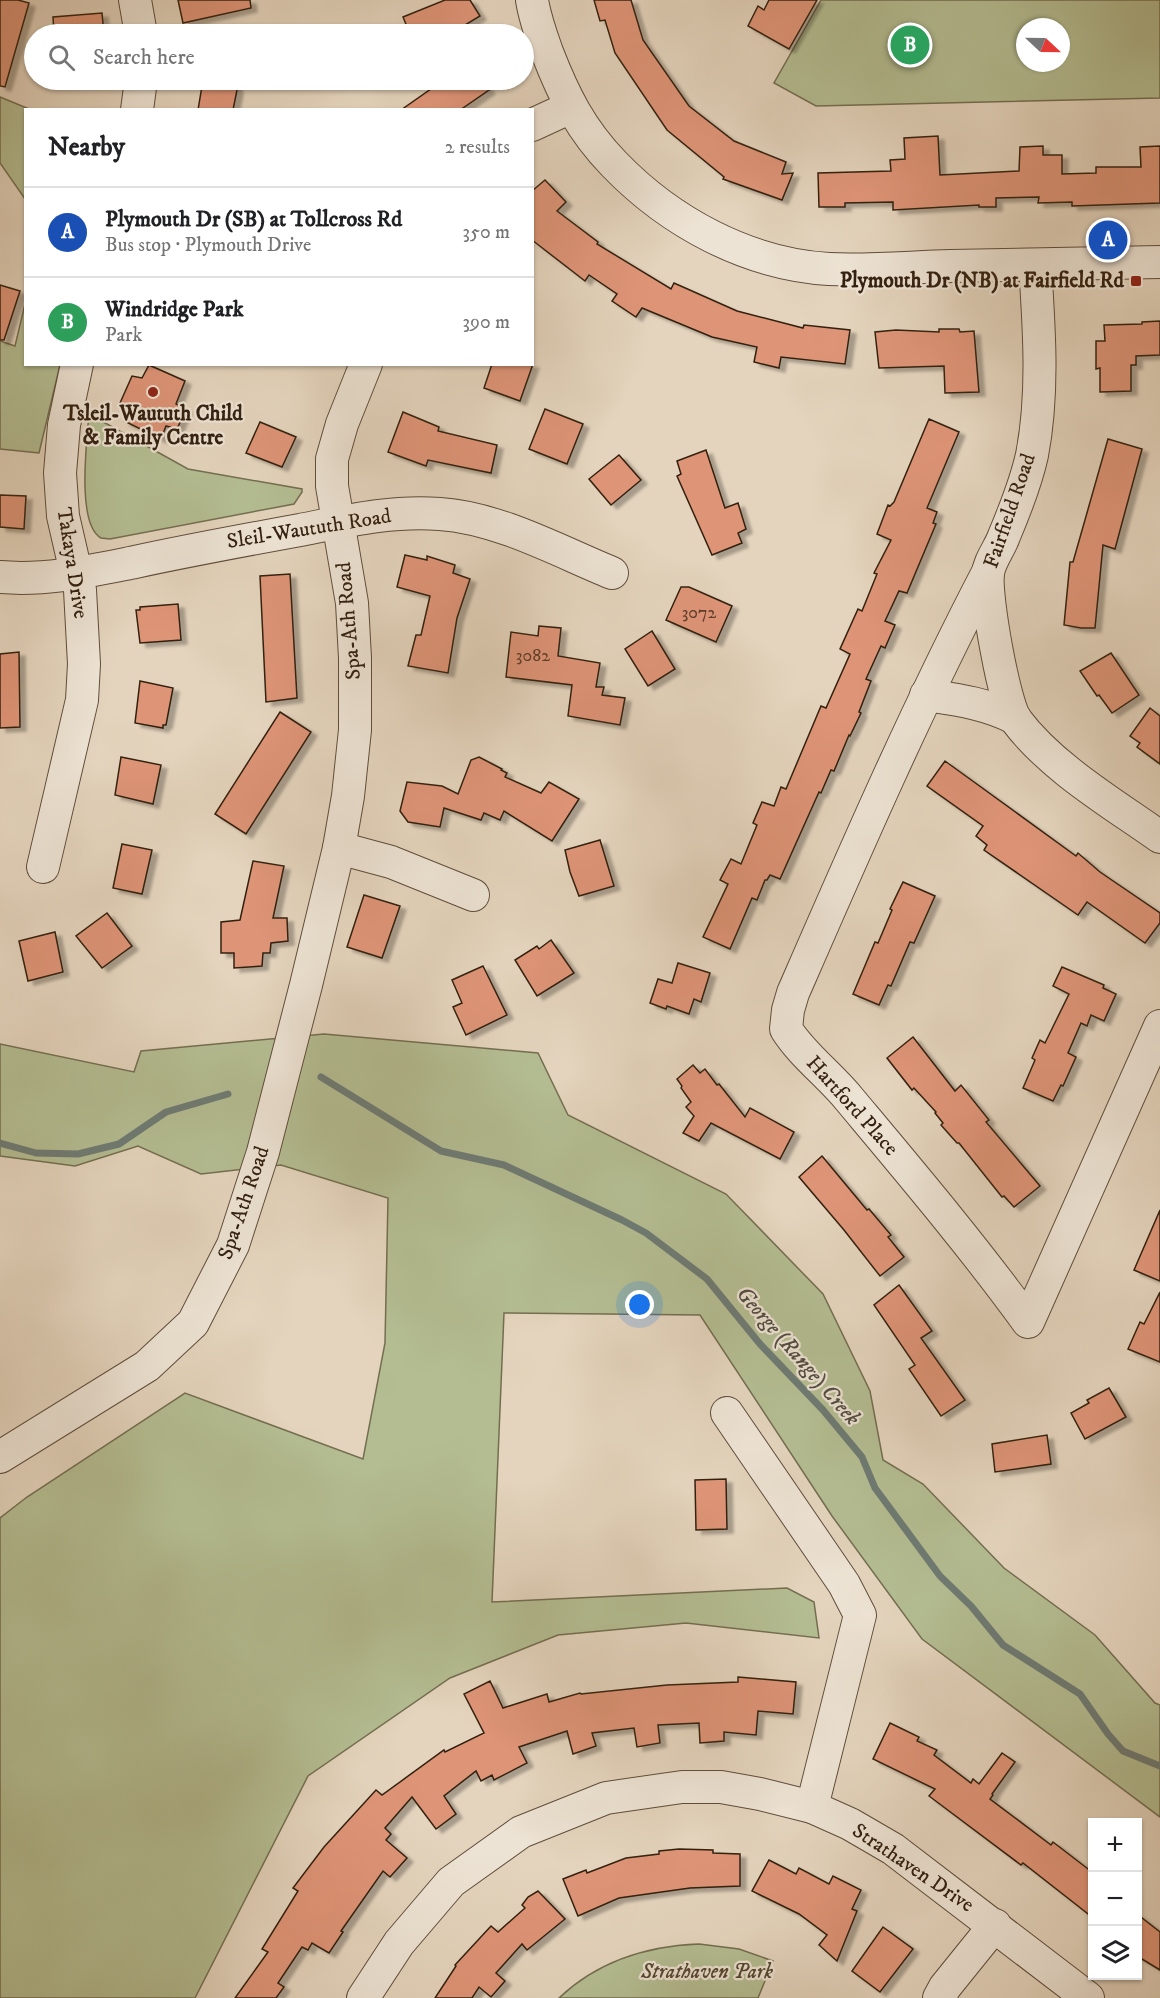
<!DOCTYPE html>
<html lang="en">
<head>
<meta charset="utf-8">
<style>
  body { margin:0; font-family:"IM FELL DW Pica",serif; background:#f2f2f2; color:#202124 }
  .controls { position:absolute; right:18px; bottom:18px; display:grid; overflow:hidden; border-radius:0px; box-shadow:0 2px 4px #0004 }
  .controls button { width:54px; height:54px; display:grid; place-items:center; padding:0; border:0; border-bottom:2px solid #e0e0e0; background:#fff; color:#202124; font:30px sans-serif }
  .compass { position:absolute; left:1016px; top:18px; width:54px; height:54px; border-radius:50%; background:#fff; box-shadow:0 2px 4px #0004; rotate:112deg }
  .you { position:absolute; left:640px; top:1305px; width:21px; height:21px; margin:-15px; border:4px solid #fff; border-radius:50%; background:#1a73e8; box-shadow:0 0 0 9px #1a73e833 }
  .badge { display:grid; place-items:center; width:39px; height:39px; border-radius:50%; background:#ea580c; color:#fff; font-size:20px; font-weight:700 }
  .pin { position:absolute; translate:-50% -50%; border:3px solid #fff; box-shadow:0 2px 6px #0006 }
  .list { margin:0; padding:0; list-style:none }
  h2 { display:flex; justify-content:space-between; align-items:center; height:78px; margin:0; padding:0 24px; font-size:26px }
  h2 small { font-size:20px; font-weight:400; color:#757577 }
  .list li { display:grid; grid-template-columns:39px 1fr auto; gap:18px; align-items:center; box-sizing:border-box; height:90px; padding:0 24px; border-top:2px solid #e0e0e0 }
  .list b { display:block; font-size:22px; white-space:nowrap }
  .list p { margin:0; font-size:20px; white-space:nowrap; color:#757577 }
  .list em { font-size:20px; font-style:normal; color:#757577 }
  .icon { flex:none; width:33px; height:33px; fill:none; stroke:currentColor; stroke-width:2; stroke-linecap:round; stroke-linejoin:round }
  .map { position:relative; flex:none; width:1160px; height:1998px; overflow:hidden }
  .search { position:absolute; background:#fff; box-shadow:0 2px 4px #0004; left:24px; top:24px; width:510px; height:66px; display:flex; align-items:center; gap:15px; box-sizing:border-box; padding:0 21px; border-radius:33px; color:#757577; font-size:22px }
  .panel { position:absolute; background:#fff; box-shadow:0 2px 4px #0004; left:24px; top:108px; width:510px; height:258px; border-radius:0px }
  .map>svg:first-child { display:block }
</style>
</head>
<body>
<div class="map">
<svg width="1160" height="1998" viewBox="0 0 1160 1998">
  <defs>
    <filter id="shadow"><feDropShadow dx="6" dy="4" stdDeviation="1.5" flood-color="#0004"/></filter>
  </defs>
  <rect width="100%" height="100%" fill="#e4d4bd"/>
  <filter id="stains"><feTurbulence type="fractalNoise" baseFrequency=".00333" numOctaves="4"/><feColorMatrix values="0 0 0 0 .2 0 0 0 0 .09 0 0 0 0 .02 0 0 0 .5 -.17"/></filter>
  <radialGradient id="worn" r=".72"><stop offset=".6" stop-color="#630" stop-opacity="0"/><stop offset="1" stop-color="#630" stop-opacity=".3"/></radialGradient>
  <g fill="#b4bd92" stroke="#746e51" stroke-width="1.5" fill-rule="evenodd">
    <path d="M821 0H1160V98L816 106 774 83ZM1025 27H1061V63H1025Z"/>
    <polygon points="0,97 29,109 26,110 25,199 0,163"/>
    <polygon points="25,304 26,364 60,365 39,453 0,449 0,341 15,346"/>
    <path d="M89 414 188 469 302 489V492L294 504 110 539 101 538C76 524 87 440 89 414Z"/>
    <polygon points="324,1034 538,1053 568,1115 726,1194 823,1294 870,1391 883,1460 923,1484 1004,1568 1095,1635 1155,1703 1160,1705 1160,1817 922,1639 832,1516 700,1315 504,1313 492,1602 787,1588 814,1602 819,1638 686,1623 558,1635 450,1678 308,1776 195,1998 0,1998 0,1518 27,1497 185,1393 363,1459 385,1343 388,1198 281,1165 201,1174 138,1146 75,1166 0,1156 0,1044 134,1072 141,1051"/>
    <path d="M699 1944 739 1949 773 1961 758 1998H559C598 1961 646 1946 699 1944Z"/>
  </g>
  <g fill="none" stroke-linecap="round" stroke-linejoin="round">
    <g stroke="#6e7b74" stroke-width="7">
      <polyline points="321,1077 441,1151 504,1165 622,1220 646,1233 707,1279 760,1344 823,1410 862,1457 875,1488 940,1576 971,1606 1003,1645 1080,1694 1108,1734 1123,1751 1160,1766"/>
      <polyline points="0,1143 36,1153 78,1154 119,1144 166,1112 228,1094"/>
    </g>
  </g>
  <g fill="#de9477" stroke="#332010" stroke-width="1.5" filter="url(#shadow)">
    <polygon points="0,0 18,0 29,3 5,87 0,86"/>
    <polygon points="178,0 250,0 251,8 183,23"/>
    <polygon points="445,0 470,0 480,16 460,28 464,34 410,34 403,17"/>
    <polygon points="594,0 631,0 643,40 689,106 734,141 786,162 782,174 793,173 782,200 723,179 724,177 667,130 615,53 605,20 600,21"/>
    <polygon points="769,0 817,0 789,49 748,26 758,6 764,10"/>
    <polygon points="102,13 104,34 54,34 53,17"/>
    <polygon points="203,80 234,80 237,90 233,110 198,110"/>
    <polygon points="431,80 481,80 489,90 460,110 401,110 435,86"/>
    <polygon points="938,136 940,175 1019,171 1020,147 1043,146 1043,155 1062,155 1062,174 1096,173 1096,167 1141,167 1140,147 1160,146 1160,203 1072,206 1072,202 1038,203 1039,197 996,198 996,207 979,207 979,205 893,210 893,202 845,203 845,207 819,207 818,173 891,171 890,160 905,159 904,138"/>
    <polygon points="545,180 566,202 557,211 598,242 597,244 671,289 674,283 737,311 803,328 804,325 850,330 845,364 781,357 779,368 754,362 757,347 712,337 642,308 636,317 612,301 617,294 589,275 585,281 532,240 532,191"/>
    <polygon points="0,285 20,291 4,340 0,340"/>
    <polygon points="1160,321 1160,355 1136,356 1136,365 1131,365 1131,391 1100,392 1100,368 1096,369 1096,341 1105,341 1104,325 1142,324 1142,322"/>
    <polygon points="939,329 959,329 960,332 974,331 979,392 945,393 944,366 879,368 875,332 896,330 939,332"/>
    <polygon points="492,364 533,364 520,401 484,388"/>
    <polygon points="149,365 185,381 176,404 186,409 177,429 166,426 161,439 124,421 130,407 120,403 132,376 142,378"/>
    <polygon points="545,409 583,424 567,464 529,449"/>
    <polygon points="403,412 439,427 438,431 497,445 491,473 428,460 426,466 388,452"/>
    <polygon points="929,419 959,432 927,508 937,512 933,523 936,524 907,593 899,591 885,621 895,625 885,648 881,646 866,679 871,681 859,712 861,713 850,736 849,735 834,771 831,770 821,793 819,792 780,879 770,875 767,880 765,880 757,900 752,898 730,949 703,937 728,884 720,880 731,859 741,864 757,825 753,823 762,802 774,806 781,787 786,789 821,706 826,708 850,654 840,649 858,609 862,611 877,574 874,573 891,540 877,534 888,505 890,506 894,502"/>
    <polygon points="260,422 296,437 282,467 246,453"/>
    <polygon points="1108,439 1142,449 1115,549 1103,545 1095,628 1081,628 1064,625 1070,562 1073,562"/>
    <polygon points="706,450 725,508 738,503 746,529 738,533 742,543 712,555 677,476 681,474 677,461"/>
    <polygon points="619,455 641,480 611,505 589,479"/>
    <polygon points="0,495 26,496 24,529 0,527"/>
    <polygon points="405,555 427,560 427,556 455,565 453,573 470,579 457,618 448,673 408,666 416,635 421,635 430,596 397,587"/>
    <polygon points="290,574 297,698 266,702 260,576"/>
    <polygon points="681,587 689,587 732,606 716,642 666,620"/>
    <polygon points="178,604 181,640 140,643 136,610 140,610 140,607"/>
    <polygon points="539,626 561,628 558,656 600,663 596,687 604,687 602,695 625,698 620,725 568,716 572,685 506,677 511,632 538,636"/>
    <polygon points="652,631 675,669 648,686 625,649"/>
    <polygon points="19,652 20,727 0,728 0,654"/>
    <polygon points="1111,653 1139,695 1112,713 1099,695 1097,696 1080,671"/>
    <polygon points="140,681 173,688 166,725 163,725 163,728 135,723"/>
    <polygon points="1150,708 1160,716 1160,764 1137,747 1140,743 1130,736"/>
    <polygon points="280,712 311,732 246,834 215,814"/>
    <polygon points="121,757 161,765 153,804 115,795"/>
    <polygon points="479,757 502,769 501,770 507,773 505,777 541,793 549,782 579,799 552,841 504,811 500,820 484,813 481,820 444,808 440,827 408,822 400,811 407,782 442,786 458,794 471,760"/>
    <polygon points="945,761 1076,856 1078,853 1100,872 1160,913 1160,923 1145,943 1087,902 1078,915 984,850 987,845 976,836 983,826 927,786"/>
    <polygon points="600,840 614,886 579,896 570,872 565,850"/>
    <polygon points="122,844 152,850 142,894 113,888"/>
    <polygon points="253,861 284,866 273,918 287,918 288,941 271,943 270,953 263,953 262,966 234,968 234,953 221,953 221,922 240,920"/>
    <polygon points="903,882 935,896 914,943 910,942 891,986 888,985 879,1005 853,994 875,942 878,943 892,910 890,909"/>
    <polygon points="364,895 400,906 382,958 347,947"/>
    <polygon points="107,913 132,946 102,968 76,936"/>
    <polygon points="55,932 63,972 28,981 19,941"/>
    <polygon points="551,940 574,973 537,996 515,960 537,946 539,949"/>
    <polygon points="678,963 710,973 701,1002 694,999 689,1014 667,1006 666,1009 650,1003 658,979 672,983"/>
    <polygon points="483,966 507,1015 466,1035 453,1007 462,1003 452,980"/>
    <polygon points="1062,967 1104,985 1103,988 1116,994 1104,1021 1091,1015 1087,1026 1081,1023 1068,1053 1076,1057 1063,1086 1061,1085 1053,1101 1023,1088 1035,1060 1032,1058 1040,1040 1045,1043 1069,994 1053,986"/>
    <polygon points="913,1037 955,1091 961,1085 989,1120 986,1122 1040,1186 1014,1207 1004,1196 1002,1197 959,1143 957,1143 941,1125 943,1123 935,1113 936,1112 914,1088 912,1090 887,1058"/>
    <polygon points="693,1065 700,1073 705,1069 717,1085 719,1084 745,1117 750,1108 794,1132 780,1159 711,1123 699,1141 683,1133 694,1116 686,1107 691,1102 681,1088 682,1086 677,1079"/>
    <polygon points="822,1156 867,1210 869,1209 891,1235 888,1237 904,1257 880,1276 844,1230 799,1177"/>
    <polygon points="1160,1210 1160,1281 1134,1270"/>
    <polygon points="899,1285 932,1331 921,1338 965,1400 941,1416 909,1369 915,1365 874,1305"/>
    <polygon points="1160,1292 1160,1362 1128,1349 1140,1322 1144,1324"/>
    <polygon points="1109,1388 1126,1417 1085,1439 1071,1413 1089,1403 1087,1400"/>
    <polygon points="1047,1435 1051,1464 995,1472 992,1444"/>
    <polygon points="726,1479 727,1529 696,1530 695,1480"/>
    <polygon points="738,1677 796,1682 793,1714 758,1711 756,1735 724,1732 724,1741 700,1743 699,1723 658,1725 660,1743 637,1747 634,1728 592,1733 596,1746 573,1754 567,1731 519,1747 527,1763 494,1780 492,1775 481,1781 476,1771 444,1796 456,1814 436,1829 412,1797 385,1828 391,1834 386,1840 407,1858 390,1877 383,1871 341,1931 343,1932 329,1953 312,1943 308,1950 302,1947 278,1983 284,1987 276,1998 235,1998 268,1952 262,1949 298,1891 293,1888 324,1847 376,1790 382,1795 444,1750 445,1752 484,1733 464,1694 490,1681 503,1708 547,1694 549,1702 580,1693 581,1694 667,1685 738,1682"/>
    <polygon points="890,1723 919,1737 917,1741 937,1750 934,1755 971,1783 973,1779 979,1784 1002,1753 1015,1762 992,1794 993,1795 990,1799 1051,1845 1053,1842 1092,1872 1092,1917 1023,1863 1021,1865 929,1796 935,1789 873,1759"/>
    <polygon points="679,1849 713,1850 713,1853 740,1854 740,1886 690,1888 619,1898 578,1916 563,1879 586,1870 587,1873 626,1858 659,1854 659,1851"/>
    <polygon points="769,1860 796,1874 799,1868 829,1884 833,1876 861,1890 852,1909 857,1911 837,1961 819,1945 827,1935 799,1914 752,1891"/>
    <polygon points="538,1891 565,1919 527,1950 522,1944 496,1973 505,1981 491,1997 479,1987 472,1998 435,1998 456,1966 455,1965 491,1926 498,1932 525,1908 522,1905 528,1897"/>
    <polygon points="1137,1914 1160,1932 1160,1970 1137,1956"/>
    <polygon points="883,1927 913,1949 880,1992 852,1971"/>
  </g>
  <g fill="none" stroke-linecap="round" stroke-linejoin="round">
    <g stroke="#5f4d3b" stroke-width="34">
      <g id="minor">
        <polyline points="135,0 141,34"/>
        <path d="M532 0C535 19 541 35 547 52 564 96 581 130 614 164 670 222 747 264 829 269 869 271 911 267 951 266 1021 265 1090 263 1160 262"/>
        <polyline points="137,110 141,80"/>
        <polyline points="532,125 571,107"/>
        <path d="M1035 265C1039 327 1044 393 1032 455 1026 482 1015 510 1004 536 1000 548 989 561 988 574 985 596 1004 703 1016 720 1051 767 1112 803 1160 837"/>
        <path d="M988 572C916 710 855 851 793 993L788 1010 786 1029C803 1056 830 1075 850 1100 911 1173 972 1245 1028 1322L1160 1026"/>
        <path d="M0 577C46 581 90 571 135 562 190 550 245 540 300 530 346 521 393 510 440 514 499 518 558 551 612 573"/>
        <path d="M926 695C959 700 984 703 1015 718"/>
        <polyline points="339,848 391,862 473,895"/>
        <polyline points="43,867 82,700 84,664 80,590 63,516 60,473 64,425 77,364"/>
        <polyline points="727,1413 844,1584 860,1615 812,1807"/>
        <polyline points="0,1457 147,1366 193,1323 233,1245 263,1152 306,985 339,848 348,796 355,730 355,658 352,603 332,486 332,459 342,424 366,364"/>
        <polyline points="363,1998 399,1943 451,1882 521,1832 606,1798 682,1787 721,1787 760,1794 812,1807 850,1824 893,1849 1088,1998"/>
        <polyline points="939,1998 945,1987 995,1925"/>
      </g>
    </g>
    <use href="#minor" stroke="#ede3d4" stroke-width="32"/>
  </g>
  <g fill="#8f2418" stroke="#ede3d4" stroke-width="2">
    <rect x="1130" y="275" width="12" height="12" rx="3"/>
    <circle cx="153" cy="392" r="6"/>
  </g>
  <g text-anchor="middle" dominant-baseline="central" stroke-width="4.5" stroke-linejoin="round" paint-order="stroke">
    <g font-size="18" fill="#5e3d2a">
      <text x="699" y="613">3072</text>
      <text x="533" y="656">3082</text>
    </g>
    <g font-size="21" font-weight="bold" fill="#332010" stroke="#ede3d4" text-anchor="end">
      <text x="1124" y="281">Plymouth Dr (NB) at Fairfield Rd</text>
      <text x="153" y="414" text-anchor="middle">Tsleil-Waututh Child<tspan x="153" dy="24">&amp; Family Centre</tspan></text>
    </g>
    <g font-size="21" fill="#332010" stroke="#ede3d4">
      <text transform="translate(1010 511) rotate(-71)">Fairfield Road</text>
      <text transform="translate(309 529) rotate(-9)">Sleil-Waututh Road</text>
      <text transform="translate(72 563) rotate(81)">Takaya Drive</text>
      <text transform="translate(349 621) rotate(-95)">Spa-Ath Road</text>
      <text transform="translate(852 1106) rotate(48)">Hartford Place</text>
      <text transform="translate(244 1203) rotate(-71)">Spa-Ath Road</text>
      <text transform="translate(913 1868) rotate(34)">Strathaven Drive</text>
    </g>
    <g font-size="21" font-style="italic" fill="#534730" stroke="#ede3d4">
      <text x="707" y="1972">Strathaven Park</text>
    </g>
    <g font-size="22" font-style="italic" fill="#514d42" stroke="#ede3d4">
      <text transform="translate(798 1356) rotate(49)">George (Range) Creek</text>
    </g>
  </g>
  <rect width="100%" height="100%" filter="url(#stains)"/>
  <rect width="100%" height="100%" fill="url(#worn)"/>
</svg>
<div class="controls">
<button>+</button>
<button>−</button>
<button><svg class="icon" aria-label="layers" viewBox="0 0 24 24"><path d="M12 4l9 5-9 5-9-5zM3 14l9 5 9-5"/></svg></button>
</div>
<svg class="compass" viewBox="-18 -18 36 36"><path d="M0-13l5 13h-10z" fill="#e53935"/><path d="M0 13l5-13h-10z" fill="#757577"/></svg>
<div class="you"></div>
<div class="pin badge" style="left:1108px;top:240px;background:#1a4fb4">A</div>
<div class="pin badge" style="left:910px;top:45px;background:#2e9e5b">B</div>
<div class="search"><svg class="icon" aria-label="search" viewBox="0 0 24 24"><circle cx="10" cy="10" r="6"/><path d="M15 15l6 6"/></svg>Search here</div>
<section class="panel">
<h2>Nearby<small>2 results</small></h2>
<ul class="list">
<li><span class="badge" style="background:#1a4fb4">A</span><div><b>Plymouth Dr (SB) at Tollcross Rd</b><p>Bus stop · Plymouth Drive</p></div><em>350 m</em></li>
<li><span class="badge" style="background:#2e9e5b">B</span><div><b>Windridge Park</b><p>Park</p></div><em>390 m</em></li>
</ul>
</section>
</div>
</body>
</html>
